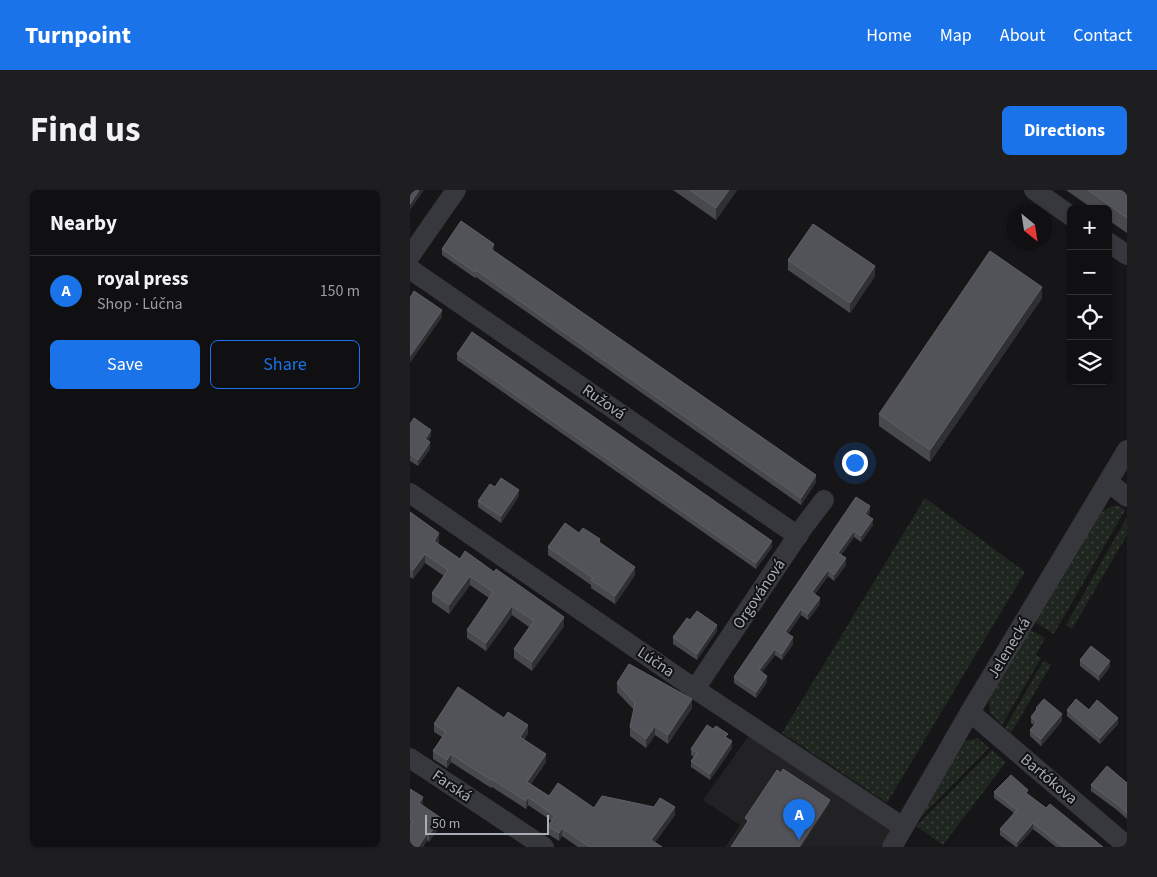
<!DOCTYPE html>
<html lang="en">
<head>
<meta charset="utf-8">
<style>
  body { margin:0; font-family:"Source Sans 3",sans-serif; background:#1e1e20; color:#f1f3f6 }
  .controls { position:absolute; right:15px; top:15px; display:grid; overflow:hidden; border-radius:8px; box-shadow:0 1px 4px #0004 }
  .controls button { width:45px; height:45px; display:grid; place-items:center; padding:0; border:0; border-bottom:1px solid #303032; background:#101012; color:#f1f3f6; font:25px sans-serif }
  .compass { position:absolute; left:597px; top:15px; width:45px; height:45px; border-radius:50%; background:#101012; box-shadow:0 1px 4px #0004; rotate:150deg }
  .scale { position:absolute; left:15px; bottom:12px; width:124px; box-sizing:border-box; padding-left:5px; border:2px solid #a8adb8; border-top:0; font-size:14px; line-height:18px; white-space:nowrap; color:#a8adb8; -webkit-text-stroke:4px #111113; paint-order:stroke }
  .you { position:absolute; left:444px; top:272px; width:18px; height:18px; margin:-12px; border:4px solid #fff; border-radius:50%; background:#1a73e8; box-shadow:0 0 0 8px #1a73e833 }
  .badge { display:grid; place-items:center; width:32px; height:32px; border-radius:50%; background:#1a73e8; color:#fff; font-size:16px; font-weight:700 }
  .pin { position:absolute; translate:-50% -41px; filter:drop-shadow(0 1px 2px #0008) }
  .pin::after { content:''; position:absolute; top:26px; width:18px; height:15px; background:inherit; clip-path:polygon(0 0,100% 0,50% 100%) }
  .list { margin:0; padding:0; list-style:none }
  h2 { display:flex; justify-content:space-between; align-items:center; height:65px; margin:0; padding:0 20px; font-size:21px }
  h2 small { font-size:16px; font-weight:400; color:#9c9d9f }
  .list li { display:grid; grid-template-columns:32px 1fr auto; gap:15px; align-items:center; box-sizing:border-box; height:70px; padding:0 20px; border-top:1px solid #303032 }
  .list b { display:block; font-size:19px; white-space:nowrap }
  .list p { margin:0; font-size:16px; white-space:nowrap; color:#9c9d9f }
  .list em { font-size:16px; font-style:normal; color:#9c9d9f }
  .actions { display:flex; gap:10px; padding:15px 20px }
  .actions a { flex:1; padding:11px 0; border:1px solid #1a73e8; border-radius:8px; text-align:center; font-size:18px; color:#1a73e8 }
  .actions .main { background:#1a73e8; color:#fff }
  .icon { flex:none; width:28px; height:28px; fill:none; stroke:currentColor; stroke-width:2; stroke-linecap:round; stroke-linejoin:round }
  .map { position:relative; flex:none; width:717px; height:657px; overflow:hidden; border-radius:8px }
  header { display:flex; align-items:center; gap:30px; box-sizing:border-box; height:70px; padding:0 25px; background:#1a73e8; color:#fff }
  header strong { font-size:24px }
  nav { display:flex; gap:28px; margin-inline-start:auto; font-size:18px }
  .intro { display:flex; align-items:center; justify-content:space-between; box-sizing:border-box; height:120px; padding:0 30px }
  h1 { margin:0; font-size:35px }
  .button { padding:12px 22px; border-radius:8px; background:#1a73e8; color:#fff; font-size:18px; font-weight:700 }
  main { display:flex; gap:30px; padding:0 30px }
  aside { flex:1; background:#101012; border-radius:8px; box-shadow:0 1px 4px #0004 }
  .map>svg:first-child { display:block }
</style>
</head>
<body>
<header>
<strong>Turnpoint</strong>
<nav><a>Home</a><a>Map</a><a>About</a><a>Contact</a></nav>
</header>
<div class="intro"><h1>Find us</h1><a class="button">Directions</a></div>
<main>
<aside>
<h2>Nearby<small></small></h2>
<ul class="list">
<li><span class="badge">A</span><div><b>royal press</b><p>Shop · Lúčna</p></div><em>150 m</em></li>
</ul>
<div class="actions"><a class="main">Save</a><a>Share</a></div>
</aside>
<div class="map">
<svg width="717" height="657" viewBox="0 0 717 657">
  <defs>
    <pattern id="grass-dots" width="8" height="8" patternUnits="userSpaceOnUse" patternTransform="scale(1.25)"><rect width="8" height="8" fill="#1e261f"/><path d="M2 2h.1M6 6h.1" fill="none" stroke="#3c433d" stroke-width="1.8" stroke-linecap="round"/></pattern>
  </defs>
  <rect width="100%" height="100%" fill="#161618"/>
  <polygon fill="#222225" points="340,544 481,641 471,657 315,657 330,635 293,610"/>
  <g fill="url(#grass-dots)">
    <polygon points="515,308 615,382 477,613 372,543"/>
    <polygon points="702,316 709,316 715,320 644,444 625,432 690,323"/>
    <polygon points="717,327 717,345 662,439 656,435"/>
    <polygon points="620,440 635,448 626,465 631,468 592,535 580,523 579,510"/>
    <polygon points="634,470 641,475 601,543 595,538"/>
    <polygon points="568,548 579,558 507,631 554,551"/>
    <polygon points="582,560 596,572 533,655 506,636"/>
  </g>
  <g fill="none" stroke-linecap="round" stroke-linejoin="round">
    <g stroke="#37383d" stroke-width="20">
      <polyline points="624,0 661,26"/>
      <polyline points="698,52 717,65"/>
      <polyline points="0,66 46,0"/>
      <polyline points="0,79 388,346"/>
      <polyline points="698,292 717,307"/>
      <polyline points="0,303 285,499 493,637"/>
      <polyline points="285,499 392,339 414,310"/>
      <polyline points="560,522 717,656"/>
      <polyline points="0,568 134,657"/>
      <polyline points="482,657 560,522 717,260"/>
    </g>
  </g>
  <g fill="#47494d">
    <polygon points="263,0 327,0 306,30"/>
    <polygon points="656,0 717,0 717,43 698,30 698,19 683,19"/>
    <polygon points="604,32 604,49 600,45 600,39"/>
    <polygon points="610,52 624,52 620,59"/>
    <polygon points="32,59 84,60 84,61 406,292 391,315 121,125 66,87 65,88 32,65"/>
    <polygon points="378,70 465,86 440,123 378,80"/>
    <polygon points="632,108 520,272 469,236 469,224"/>
    <polygon points="47,164 362,357 346,379 47,170"/>
    <polygon points="0,234 21,246 17,251 20,259 8,276 0,271"/>
    <polygon points="85,297 109,306 91,333 68,317 68,311"/>
    <polygon points="446,307 460,323 458,326 463,335 451,352 444,347 431,365 436,375 424,391 418,386 405,404 410,414 398,430 391,425 378,444 383,454 372,470 365,465 352,482 357,492 346,508 324,493 324,487"/>
    <polygon points="0,322 29,352 28,354 50,369 154,436 122,481 104,468 104,459 119,437 102,425 76,461 57,448 57,440 79,408 60,395 39,424 22,412 22,403 34,386 15,373 3,389 0,387"/>
    <polygon points="169,343 190,353 225,385 205,414 181,398 181,395 138,365 138,357"/>
    <polygon points="280,430 307,441 287,470 263,454 263,447"/>
    <polygon points="670,470 700,477 689,491 670,476"/>
    <polygon points="207,493 282,518 258,554 245,545 236,558 220,546 220,537 224,520 207,502"/>
    <polygon points="626,518 652,531 631,556 620,546 620,540 624,535 621,533 621,527 626,521"/>
    <polygon points="657,520 679,520 708,534 690,554 657,526"/>
    <polygon points="24,534 118,543 114,550 136,572 121,594 139,606 184,618 265,625 245,652 252,657 168,657 152,646 149,651 138,644 138,636 142,631 118,615 116,619 82,597 81,598 41,572 37,578 23,569 23,561 32,547 24,542"/>
    <polygon points="318,549 322,558 300,590 281,577 281,571 284,567 281,565 281,559"/>
    <polygon points="717,593 717,629 707,620 681,601 681,595"/>
    <polygon points="0,599 13,613 12,615 31,634 19,652 17,650 13,657 0,657"/>
    <polygon points="584,602 618,604 636,618 693,657 646,657 623,639 607,657 606,657 590,645 590,639 604,623 584,608"/>
  </g>
  <g fill="#2f3033">
    <polygon points="9,0 14,0 0,20 0,14"/>
    <polygon points="319,0 327,0 306,30 306,18"/>
    <polygon points="620,52 624,52 620,59"/>
    <polygon points="84,54 84,60 81,65 81,59"/>
    <polygon points="465,76 465,86 440,123 440,113"/>
    <polygon points="632,97 632,108 520,272 520,260"/>
    <polygon points="32,120 32,127 0,173 0,166"/>
    <polygon points="21,240 21,246 15,255 15,249"/>
    <polygon points="20,252 20,259 8,276 8,270"/>
    <polygon points="406,285 406,292 391,315 391,308"/>
    <polygon points="109,300 109,306 91,333 91,326"/>
    <polygon points="460,316 460,323 455,330 455,324"/>
    <polygon points="463,329 463,335 451,352 451,346"/>
    <polygon points="444,341 444,347 428,369 428,363"/>
    <polygon points="29,343 29,352 24,360 24,351"/>
    <polygon points="362,351 362,357 346,379 346,373"/>
    <polygon points="15,364 15,373 3,389 3,380"/>
    <polygon points="436,368 436,375 424,391 424,385"/>
    <polygon points="225,377 225,385 205,414 205,406"/>
    <polygon points="418,380 418,386 402,408 402,402"/>
    <polygon points="60,386 60,395 39,424 39,415"/>
    <polygon points="410,408 410,414 398,430 398,424"/>
    <polygon points="102,416 102,425 76,461 76,453"/>
    <polygon points="391,419 391,425 375,448 375,442"/>
    <polygon points="154,427 154,436 122,481 122,472"/>
    <polygon points="307,435 307,441 287,470 287,464"/>
    <polygon points="383,447 383,454 372,470 372,464"/>
    <polygon points="365,459 365,465 349,486 349,480"/>
    <polygon points="700,471 700,477 689,491 689,485"/>
    <polygon points="357,486 357,492 346,508 346,502"/>
    <polygon points="282,509 282,518 258,554 258,545"/>
    <polygon points="652,524 652,531 631,556 631,549"/>
    <polygon points="708,528 708,534 690,554 690,548"/>
    <polygon points="118,535 118,543 110,555 110,547"/>
    <polygon points="245,536 245,545 236,558 236,549"/>
    <polygon points="322,551 322,558 300,590 300,584"/>
    <polygon points="41,564 41,572 37,578 37,570"/>
    <polygon points="136,564 136,572 117,600 117,592"/>
    <polygon points="13,607 13,613 9,619 9,613"/>
    <polygon points="118,607 118,615 116,619 116,611"/>
    <polygon points="420,610 420,613 391,657 389,657"/>
    <polygon points="265,617 265,625 242,657 241,650"/>
    <polygon points="31,628 31,634 19,652 19,645"/>
    <polygon points="623,633 623,639 607,657 607,652"/>
    <polygon points="152,638 152,646 149,651 149,643"/>
    <polygon points="17,644 17,650 13,657 8,657"/>
  </g>
  <g fill="#525359" stroke="#5f6168">
    <polygon points="0,0 9,0 0,14"/>
    <polygon points="280,0 319,0 306,18"/>
    <polygon points="678,0 717,0 717,28"/>
    <polygon points="614,19 620,22 611,22"/>
    <polygon points="51,31 84,54 81,59 406,285 391,308 121,119 66,80 65,82 32,59"/>
    <polygon points="604,32 604,42 600,39"/>
    <polygon points="403,34 465,76 440,113 378,70"/>
    <polygon points="580,61 632,97 520,260 469,224"/>
    <polygon points="4,101 32,120 0,166 0,108"/>
    <polygon points="62,142 362,351 346,373 47,164"/>
    <polygon points="4,228 21,240 15,249 20,252 8,270 0,264 0,234"/>
    <polygon points="91,288 109,300 91,326 68,311 80,294 85,297"/>
    <polygon points="446,307 460,316 455,324 463,329 451,346 444,341 428,363 436,368 424,385 418,380 402,402 410,408 398,424 391,419 375,442 383,447 372,464 365,459 349,480 357,486 346,502 324,487"/>
    <polygon points="0,322 29,343 24,351 50,369 55,361 84,382 86,379 154,427 122,472 104,459 124,431 102,416 76,453 57,440 83,402 60,386 39,415 22,403 38,380 15,364 3,380 0,378"/>
    <polygon points="155,333 169,343 173,338 190,349 189,352 225,377 205,406 181,390 183,388 138,357"/>
    <polygon points="287,421 307,435 287,464 263,447 277,428 280,430"/>
    <polygon points="681,456 700,471 689,485 670,470"/>
    <polygon points="219,474 282,509 258,545 245,536 236,549 220,537 225,513 207,493"/>
    <polygon points="48,497 94,528 98,522 118,535 110,547 136,564 117,592 139,606 148,593 184,618 192,606 244,617 250,608 265,617 241,650 252,657 180,657 152,638 149,643 138,636 145,626 118,607 116,611 82,589 81,590 41,564 37,570 23,561 36,542 24,534"/>
    <polygon points="634,509 652,524 631,549 620,540 627,532 621,527 627,519 626,518"/>
    <polygon points="666,509 679,520 687,510 708,528 690,548 657,520"/>
    <polygon points="297,535 303,539 306,536 318,544 315,547 322,551 300,584 281,571 287,563 281,559"/>
    <polygon points="697,576 717,593 717,623 707,614 681,595"/>
    <polygon points="373,579 420,610 389,657 321,657 338,631 335,628 367,580 371,583"/>
    <polygon points="601,585 618,600 616,603 636,618 640,614 693,657 653,657 623,633 607,652 590,639 607,620 584,602"/>
    <polygon points="0,599 13,607 9,613 31,628 19,645 17,644 8,657 0,657 0,635 3,631 0,629"/>
  </g>
  <g text-anchor="middle" dominant-baseline="central" stroke-width="4" stroke-linejoin="round" paint-order="stroke">
    <g font-size="16" fill="#a8adb8" stroke="#111113">
      <text transform="translate(194 212) rotate(35)">Ružová</text>
      <text transform="translate(349 404) rotate(-56)">Orgovánová</text>
      <text transform="translate(599 458) rotate(-59)">Jelenecká</text>
      <text transform="translate(246 472) rotate(34)">Lúčna</text>
      <text transform="translate(639 589) rotate(40)">Bartókova</text>
      <text transform="translate(42 596) rotate(34)">Farská</text>
    </g>
  </g>
</svg>
<div class="controls">
<button>+</button>
<button>−</button>
<button><svg class="icon" aria-label="locate" viewBox="0 0 24 24"><circle cx="12" cy="12" r="6"/><path d="M12 2v4M12 18v4M2 12h4M18 12h4"/></svg></button>
<button><svg class="icon" aria-label="layers" viewBox="0 0 24 24"><path d="M12 4l9 5-9 5-9-5zM3 14l9 5 9-5"/></svg></button>
</div>
<svg class="compass" viewBox="-18 -18 36 36"><path d="M0-13l5 13h-10z" fill="#e53935"/><path d="M0 13l5-13h-10z" fill="#9c9d9f"/></svg>
<div class="scale">50 m</div>
<div class="you"></div>
<div class="pin badge" style="left:389px;top:650px">A</div>
</div>
</main>
</body>
</html>
